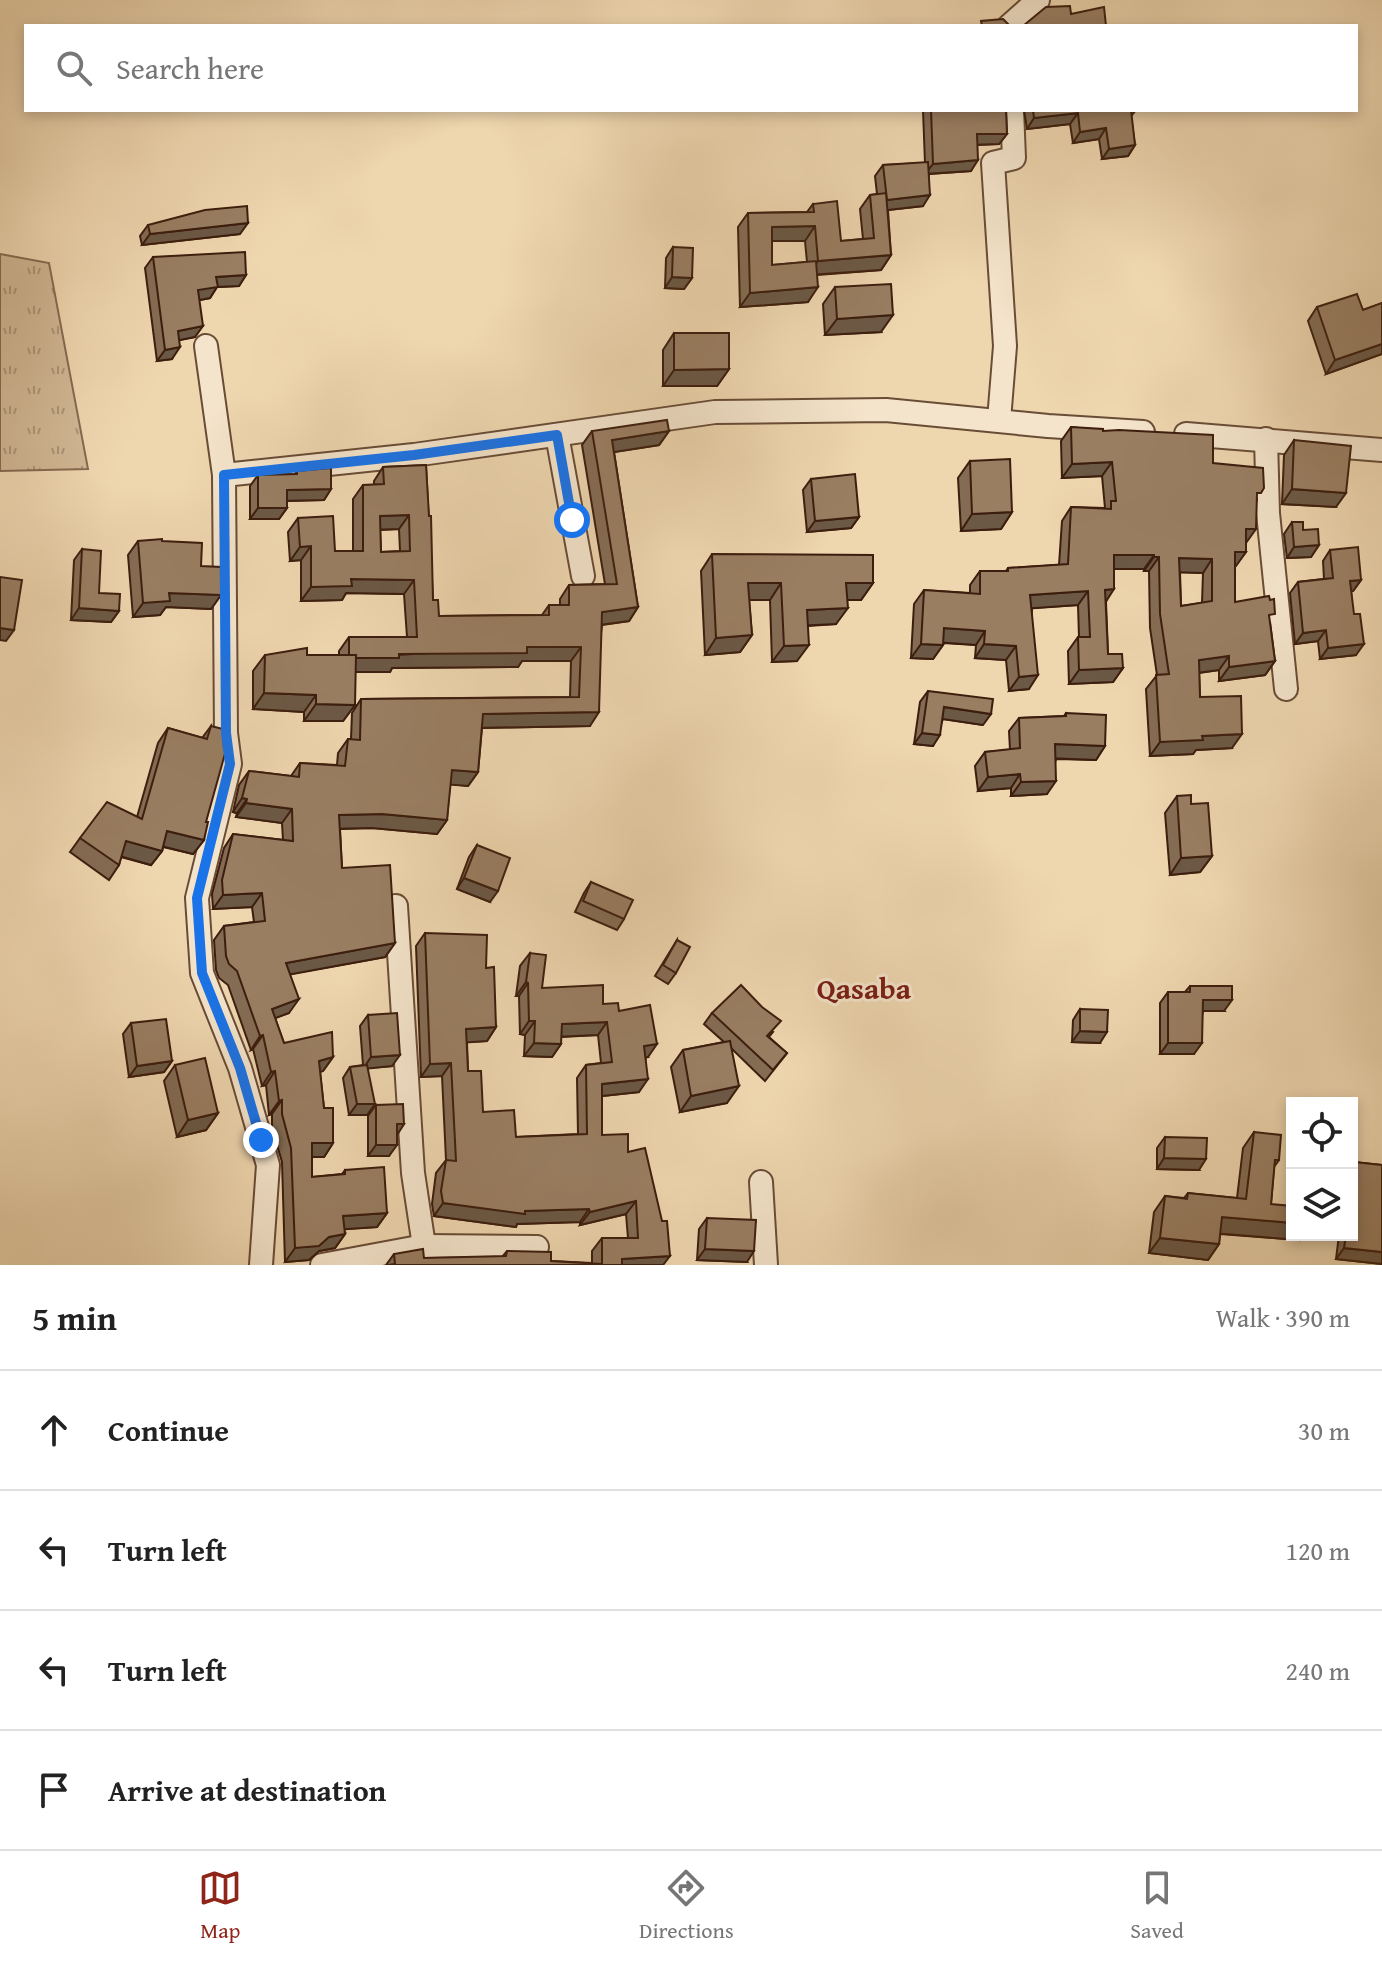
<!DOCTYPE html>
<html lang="en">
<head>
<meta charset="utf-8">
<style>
  body { margin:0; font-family:"Gentium Book Plus",serif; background:#f6f6f6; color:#222 }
  .controls { position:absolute; right:24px; bottom:24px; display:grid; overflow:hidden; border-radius:0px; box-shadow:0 4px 12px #0003 }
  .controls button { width:72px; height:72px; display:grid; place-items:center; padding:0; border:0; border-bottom:2px solid #e0e0e0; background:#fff; color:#222; font:40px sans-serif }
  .stop { position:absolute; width:24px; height:24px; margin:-18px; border:6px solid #1a73e8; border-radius:50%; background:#fff }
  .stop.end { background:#1a73e8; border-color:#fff; box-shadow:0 2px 8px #0008 }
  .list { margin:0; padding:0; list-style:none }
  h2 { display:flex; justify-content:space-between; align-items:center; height:104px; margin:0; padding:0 32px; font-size:34px }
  h2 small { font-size:26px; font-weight:400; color:#767676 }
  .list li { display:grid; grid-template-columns:52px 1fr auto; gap:24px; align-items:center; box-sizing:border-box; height:120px; padding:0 32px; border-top:2px solid #e0e0e0 }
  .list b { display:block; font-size:30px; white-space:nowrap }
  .list em { font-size:26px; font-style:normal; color:#767676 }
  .icon { flex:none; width:44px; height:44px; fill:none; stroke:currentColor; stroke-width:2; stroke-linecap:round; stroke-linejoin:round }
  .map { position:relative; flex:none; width:1382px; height:1265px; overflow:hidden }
  .search { position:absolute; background:#fff; box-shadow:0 4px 12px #0003; left:24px; right:24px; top:24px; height:88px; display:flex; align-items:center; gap:20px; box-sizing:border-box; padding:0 28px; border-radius:0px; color:#767676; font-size:30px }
  .sheet { height:584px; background:#fff }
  nav { display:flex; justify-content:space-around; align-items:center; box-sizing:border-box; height:112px; border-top:2px solid #e0e0e0; background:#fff; font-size:22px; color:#767676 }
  nav a { display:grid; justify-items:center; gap:4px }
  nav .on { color:#8f2418 }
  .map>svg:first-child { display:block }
</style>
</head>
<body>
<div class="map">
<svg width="1382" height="1265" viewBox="0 0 1382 1265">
  <defs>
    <pattern id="grass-tufts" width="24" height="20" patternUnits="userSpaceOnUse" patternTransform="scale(2)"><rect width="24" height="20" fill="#d0b794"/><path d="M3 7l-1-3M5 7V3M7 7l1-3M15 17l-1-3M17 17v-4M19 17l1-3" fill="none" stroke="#aa9477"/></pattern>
  </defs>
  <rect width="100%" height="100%" fill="#eed6af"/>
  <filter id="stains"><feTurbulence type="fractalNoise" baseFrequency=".0025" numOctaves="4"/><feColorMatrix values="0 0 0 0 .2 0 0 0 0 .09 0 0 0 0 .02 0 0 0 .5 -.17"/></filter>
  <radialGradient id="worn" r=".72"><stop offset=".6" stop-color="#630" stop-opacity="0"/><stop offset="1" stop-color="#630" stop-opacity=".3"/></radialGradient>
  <polygon fill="url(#grass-tufts)" stroke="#866a51" stroke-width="2" points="0,254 49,263 88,469 0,471"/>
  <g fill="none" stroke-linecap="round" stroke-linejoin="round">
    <g stroke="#694c36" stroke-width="26">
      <g id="street">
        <polyline points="1009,26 1038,0"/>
        <polyline points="206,346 224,475"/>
        <polyline points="999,420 1005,346 993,163 1014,158 1012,110"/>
        <polyline points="1186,434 1382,450"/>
        <polyline points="557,435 583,576"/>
        <polyline points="1266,439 1268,513 1286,689"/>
        <polyline points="396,906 413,1173 424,1246"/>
        <polyline points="761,1182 766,1265"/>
        <polyline points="261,1265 268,1165 240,1068 202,973 197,898 230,764 226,733 224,475 414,455 715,412 886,410 1048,426 1143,432"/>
        <polyline points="322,1265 424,1246 537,1247"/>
      </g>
    </g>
    <use href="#street" stroke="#f4e4cb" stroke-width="22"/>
  </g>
  <g fill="#846c54" stroke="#3d1e0e" stroke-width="2" fill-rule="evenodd">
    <path d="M923 110H1006L1007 134 999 144 977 145 971 171 929 174 923 206 888 210 891 255 881 270 817 275 808 302 740 307 738 227 748 213 807 212 813 204 841 241 863 239 860 209 870 195 877 194 875 176 883 165 925 163ZM772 241H805L807 262 772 265Z"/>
    <polygon points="1024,110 1136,110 1131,116 1135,145 1128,156 1102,159 1099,139 1073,143 1070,124 1027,129"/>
    <polygon points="148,225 240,234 142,245 140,236"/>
    <polygon points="673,247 692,278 684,289 665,288 666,258"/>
    <polygon points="153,257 246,275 239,286 217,287 210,298 199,300 195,337 179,340 172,359 157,361 145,268"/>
    <polygon points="835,287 881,332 825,335 823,304"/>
    <polygon points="1382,303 1382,354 1326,374 1308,321 1317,307 1363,310"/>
    <polygon points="674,333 729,369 717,386 663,386 663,350"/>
    <path d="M1071 427 1103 431 1213 463 1257 499 1246 543V552L1235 566V602L1270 622 1275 661 1265 675 1219 681V670L1199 673 1200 697 1232 748 1196 750 1193 754 1150 756 1146 689 1157 675 1150 628 1149 571H1144V569H1114L1106 602 1108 654 1123 668 1113 682 1069 684 1068 651 1078 637H1079L1078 605 1032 608 1029 689 1009 691 1006 660 975 658 976 645 943 643V645L933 659 911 658 914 604 924 590 970 593V585L980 571H1006L1008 568 1059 565 1062 521 1071 507 1105 508 1102 476 1062 478 1061 441ZM1180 572 1203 573 1202 603 1181 606Z"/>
    <path d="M592 431H669L659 445 614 452 638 607 629 621 602 625 590 726 482 728 478 772 468 786 450 784 447 820 437 834 372 828 340 829 342 868 395 943 385 957 290 974 289 1013 275 1018 284 1043 333 1057 323 1071 320 1072 324 1108 333 1143 324 1157H312V1177L342 1174 345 1170 387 1213 377 1227 344 1229 345 1234 335 1248 319 1251 309 1260 285 1262 282 1162 272 1128V1114L269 1115 266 1085 262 1086 253 1049 251 1050 228 985 219 978 216 970 214 940 224 926 254 922 252 907 213 909 212 894 224 848 233 834 283 840 282 823 236 817 237 813 233 812 239 785 249 771 291 776 300 763 337 765 338 753 348 739H351L352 713 361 699 570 697 571 661H522L518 667 392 668 390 672H355V705L343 721H304V712L253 709V671L265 655H339V651L349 637H407L404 594 346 593 342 600 301 601V560L290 561 288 532 298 518 335 551H353V499L363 485H374V481L383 467 426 465 433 600 439 616 542 615 549 605H560V599L569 585 605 584 582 445ZM399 529 400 551 381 552 380 530Z"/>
    <polygon points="1294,440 1336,507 1282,504 1284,455"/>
    <polygon points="970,461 1012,512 1001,529 961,531 958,478"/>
    <polygon points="297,471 331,489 324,500 287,501 287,508 279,519 250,519 250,486 258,475 295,474"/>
    <polygon points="811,479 859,517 851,528 807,532 803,490"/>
    <polygon points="1292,522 1319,545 1311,557 1287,558 1284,534"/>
    <polygon points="138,541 162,541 201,566 221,595 211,609 166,607 160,615 133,617 128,555"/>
    <polygon points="82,549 99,593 119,611 111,622 71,620 74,560"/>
    <polygon points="1330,550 1361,580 1353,591 1351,591 1356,655 1320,659 1318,641 1295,644 1290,593 1298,582 1324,579 1323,561"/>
    <polygon points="712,554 873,583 861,600 847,600 836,624 808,626 797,661 772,662 770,600 749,600 752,635 740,652 705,655 701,571"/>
    <polygon points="928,691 983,725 943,719 933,746 914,744 920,702"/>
    <polygon points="1066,713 1105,746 1096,760 1056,759 1047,794 1011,796 1011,788 978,791 975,766 985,752 1010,750 1009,731 1019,718 1064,716"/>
    <polygon points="211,726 204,840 193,854 163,847 162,851 151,865 121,857 119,865 109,880 70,852 80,838 137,817 158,743 168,728 202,738"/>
    <polygon points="1177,796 1191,804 1212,856 1200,872 1170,875 1165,813"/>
    <polygon points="477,845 490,902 457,889 469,857"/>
    <polygon points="591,882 624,919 617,930 575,912 584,893"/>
    <polygon points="425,933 486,968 496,1027 487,1041 467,1042 468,1071 483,1112 516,1137 578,1134 577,1078 586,1065 601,1063 598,1035 561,1037 561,1044 552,1057 524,1056 525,1035 520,1034 519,996 516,996 520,966 530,953 542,988 603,1004 619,1011 648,1057 646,1057 639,1092 602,1096 602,1135 628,1152 663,1265 386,1265 394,1254 424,1258 502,1257 507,1251 551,1261 592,1263 592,1251 602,1238 628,1238 626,1214 580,1225 580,1222 517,1224 516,1227 434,1216 432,1204 436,1173 446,1160 442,1076 421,1077 416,946"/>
    <polygon points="677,940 676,973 668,984 655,976"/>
    <polygon points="1190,986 1224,1011 1203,1011 1194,1054 1160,1054 1160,1003 1168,992 1185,992"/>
    <polygon points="1080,1009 1100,1043 1072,1042 1073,1020"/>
    <polygon points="712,1013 773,1032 769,1037 787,1053 765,1081 732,1049 727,1103 680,1112 671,1067 683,1050 724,1042 704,1024"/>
    <polygon points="368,1015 392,1066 368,1068 367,1115 349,1115 343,1078 350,1067 363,1065 360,1026"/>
    <polygon points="131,1023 172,1061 164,1072 129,1077 123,1034"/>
    <polygon points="175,1065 218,1113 206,1130 177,1137 164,1081"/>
    <polygon points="376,1105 404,1124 397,1134 389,1156 368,1156 368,1116"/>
    <polygon points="1254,1132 1279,1160 1274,1167 1271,1204 1299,1240 1220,1234 1219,1244 1208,1260 1149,1253 1154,1212 1165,1196 1184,1198 1188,1193 1237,1198 1243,1148"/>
    <polygon points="1165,1137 1199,1170 1157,1169 1157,1148"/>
    <polygon points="1354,1162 1382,1165 1382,1264 1336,1259 1339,1235 1352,1235 1352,1165"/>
    <polygon points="707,1218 747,1262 697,1260 699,1229"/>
  </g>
  <g fill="#6b5845" stroke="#3d1e0e" stroke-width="2">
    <polygon points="1078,113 1070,124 1027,129 1034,118"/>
    <polygon points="1106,128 1099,139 1073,143 1080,132"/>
    <polygon points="977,134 1007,134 999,144 969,145"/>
    <polygon points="1135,145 1128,156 1102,159 1109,149"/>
    <polygon points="978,160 971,171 925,174 933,164"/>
    <polygon points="930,195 923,206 879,211 887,200"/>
    <polygon points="248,223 240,234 142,245 150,234"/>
    <polygon points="815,226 805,241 761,241 772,227"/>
    <polygon points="891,255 881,270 808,275 818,261"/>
    <polygon points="246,275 239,286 217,287 210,298 190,302 198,290 216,277"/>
    <polygon points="672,277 692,278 684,289 665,288"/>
    <polygon points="818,287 808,302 740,307 750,293"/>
    <polygon points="893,315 881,332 825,335 837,319"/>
    <polygon points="203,326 195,337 170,342 178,331"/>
    <polygon points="1382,344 1382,354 1326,374 1335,360"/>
    <polygon points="180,347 172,359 157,361 165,350"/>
    <polygon points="729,369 717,386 663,386 674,370"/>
    <polygon points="669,431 659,445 602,454 612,440"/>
    <polygon points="1112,462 1102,476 1062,478 1072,464"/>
    <polygon points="331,489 324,500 279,501 287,490"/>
    <polygon points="1292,489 1346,493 1336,507 1282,504"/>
    <polygon points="258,508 287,508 279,519 250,519"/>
    <polygon points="1012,512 1001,529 961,531 972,514"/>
    <polygon points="409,515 399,529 370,530 380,516"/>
    <polygon points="859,517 851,528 807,532 815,521"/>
    <polygon points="1246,529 1256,529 1246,543"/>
    <polygon points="1319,545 1311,557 1287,558 1294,547"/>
    <polygon points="311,546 301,560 290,561 300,547"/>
    <polygon points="1235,552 1246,552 1236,566 1225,566"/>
    <polygon points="1114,555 1154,555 1144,569 1104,569"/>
    <polygon points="1154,557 1159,557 1149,571 1144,571"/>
    <polygon points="1179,558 1212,559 1203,573 1169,572"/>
    <polygon points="351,579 414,580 404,594 346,593 342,600 301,601 311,587"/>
    <polygon points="1361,580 1353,591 1342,592 1350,581"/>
    <polygon points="748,583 781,583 770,600 737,600"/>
    <polygon points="846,583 873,583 861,600 835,600"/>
    <polygon points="1114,589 1105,603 1105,590"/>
    <polygon points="1088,591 1078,605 1021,609 1030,595"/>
    <polygon points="169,593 221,595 211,609 166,607 160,615 133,617 143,603"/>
    <polygon points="638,607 629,621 592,626 602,612"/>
    <polygon points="79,608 119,611 111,622 71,620"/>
    <polygon points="848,608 836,624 796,626 807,610"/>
    <polygon points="0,628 14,630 6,641 0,640"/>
    <polygon points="944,628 985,631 976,645 934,642"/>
    <polygon points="1326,630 1318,641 1295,644 1303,633"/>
    <polygon points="752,635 740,652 705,655 716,638"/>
    <polygon points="921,644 943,645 933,659 911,658"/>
    <polygon points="984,644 1016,646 1006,660 975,658"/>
    <polygon points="1364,644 1356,655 1320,659 1328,648"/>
    <polygon points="809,645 797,661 772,662 784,646"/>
    <polygon points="527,647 581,647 571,661 522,661 518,667 392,668 390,672 339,672 349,658"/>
    <polygon points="1229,656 1219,670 1189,674 1199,660"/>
    <polygon points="1275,661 1265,675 1219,681 1229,667"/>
    <polygon points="1123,668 1113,682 1069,684 1079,670"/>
    <polygon points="1038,675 1029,689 1009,691 1019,677"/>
    <polygon points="264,693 316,695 304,712 253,709"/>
    <polygon points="316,704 355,705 343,721 304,721"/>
    <polygon points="944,707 991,714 983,725 936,718"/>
    <polygon points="599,712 590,726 473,728 483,714"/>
    <polygon points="922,733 940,735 933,746 914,744"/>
    <polygon points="1242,734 1232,748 1196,750 1193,754 1150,756 1160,742 1202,736"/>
    <polygon points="1055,744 1105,746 1096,760 1046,758"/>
    <polygon points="452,770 478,772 468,786 442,784"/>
    <polygon points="1020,774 1011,788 978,791 988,777"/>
    <polygon points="1056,781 1047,794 1011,796 1021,782"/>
    <polygon points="242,798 247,799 237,813 233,812"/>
    <polygon points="246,803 292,809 282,823 236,817"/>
    <polygon points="382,814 447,820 437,834 372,828 329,829 339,815"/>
    <polygon points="167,831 204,840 193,854 157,845"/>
    <polygon points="126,841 162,851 151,865 116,855"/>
    <polygon points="1212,856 1200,872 1170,875 1181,858"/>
    <polygon points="464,878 498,891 490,902 457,889"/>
    <polygon points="262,893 252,907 213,909 223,895"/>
    <polygon points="395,943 385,957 276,977 286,963"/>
    <polygon points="526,982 528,983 519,996 516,996"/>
    <polygon points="299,999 289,1013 262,1023 272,1009"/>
    <polygon points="1203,1000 1232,1000 1224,1011 1195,1011"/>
    <polygon points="529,1021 535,1021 525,1035 520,1034"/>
    <polygon points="607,1022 598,1035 553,1037 562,1024"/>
    <polygon points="496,1027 487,1041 457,1043 466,1029"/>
    <polygon points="1080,1031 1107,1032 1100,1043 1072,1042"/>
    <polygon points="263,1035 253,1049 251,1050 260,1036"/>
    <polygon points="534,1043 561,1044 552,1057 524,1056"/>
    <polygon points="1168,1043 1202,1043 1194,1054 1160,1054"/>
    <polygon points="657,1044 648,1057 635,1059 644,1046"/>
    <polygon points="400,1055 392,1066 363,1069 371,1057"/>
    <polygon points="333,1057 323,1071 309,1075 319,1061"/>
    <polygon points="172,1061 164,1072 129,1077 137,1066"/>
    <polygon points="451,1063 442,1076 421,1077 430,1064"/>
    <polygon points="275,1071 266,1085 262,1086 271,1072"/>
    <polygon points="648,1079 639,1092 593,1097 602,1084"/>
    <polygon points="739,1086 727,1103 680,1112 691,1096"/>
    <polygon points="282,1100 272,1114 269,1115 279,1101"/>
    <polygon points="357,1104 375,1104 367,1115 349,1115"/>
    <polygon points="218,1113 206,1130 177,1137 188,1120"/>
    <polygon points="397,1124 404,1124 397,1135"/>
    <polygon points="312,1143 333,1143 324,1157 303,1157"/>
    <polygon points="376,1145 397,1145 389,1156 368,1156"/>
    <polygon points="1164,1158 1206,1159 1199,1170 1157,1169"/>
    <polygon points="636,1201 626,1214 580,1225 590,1212"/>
    <polygon points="443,1203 525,1211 589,1209 580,1222 517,1224 516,1227 434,1216"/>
    <polygon points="387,1213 377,1227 333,1230 343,1216"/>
    <polygon points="1222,1217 1292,1223 1292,1235 1302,1235 1299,1240 1211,1233"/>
    <polygon points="345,1234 335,1248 319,1251 309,1260 285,1262 295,1248 329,1237"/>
    <polygon points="1160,1238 1219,1244 1208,1260 1149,1253"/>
    <polygon points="1344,1248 1382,1252 1382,1264 1336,1259"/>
    <polygon points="705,1249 754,1251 747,1262 697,1260"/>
    <polygon points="670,1256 663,1265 618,1265 622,1259"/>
  </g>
  <g fill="#997e62" stroke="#3d1e0e" stroke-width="2" fill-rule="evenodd">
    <polygon points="1070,6 1071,14 1104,7 1106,26 1023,26 1046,7"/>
    <polygon points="1003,19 1010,26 982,26 981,21"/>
    <polygon points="931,110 1006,110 1007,134 977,134 978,160 933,164"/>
    <polygon points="1033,110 1131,110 1135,145 1109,149 1106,128 1080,132 1078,113 1034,118"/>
    <polygon points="928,162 930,195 887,200 883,165"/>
    <polygon points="886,193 891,255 818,261 815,226 772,227 772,265 816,261 818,287 750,293 748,213 814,212 813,204 837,201 841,241 874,238 870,195"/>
    <polygon points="247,206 248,223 150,234 148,225 205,210"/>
    <polygon points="673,247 693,248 692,278 672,277"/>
    <polygon points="245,252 246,275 216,277 218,287 198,290 203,326 178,331 180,347 165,350 153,257"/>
    <polygon points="891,284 893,315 837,319 835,287"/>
    <polygon points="1357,294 1363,310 1382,303 1382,344 1335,360 1317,307"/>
    <polygon points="674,333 729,333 729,369 674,370"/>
    <path d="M667 420 669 431 612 440 638 607 602 612 599 712 483 714 478 772 452 770 447 820 382 814 339 815 342 868 390 865 395 943 286 963 299 999 272 1009 284 1043 332 1032 333 1057 319 1061 324 1108H333V1143H312V1177L345 1174V1170L384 1167 387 1213 343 1216 345 1234 329 1237 319 1246 295 1248 291 1148 282 1114V1100L279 1101 275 1071 271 1072 263 1035 260 1036 237 971 229 964 226 956 224 926 265 921 262 893 223 895 222 880 233 834 293 841 292 809 246 803 247 799 242 798 249 771 299 777 300 763 345 766 348 739 360 740 361 699 579 697 581 647H527V653L399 654V658H355L356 655H349V637H417L414 580 351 579 352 586 311 587V546L300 547 298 518 333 516 335 551H363V485L384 484 383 467 426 465 429 516H431L433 600H438L439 616 549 615V605H569V585L617 584 592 431ZM409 515 410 551 381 552 380 516Z"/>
    <path d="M1071 427 1103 429V431L1119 430 1213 435V463L1263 468 1264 488 1261 493H1257L1256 529H1246V552H1235V602L1269 596 1270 600 1274 599 1275 614 1269 615 1275 661 1229 667V656L1199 660 1200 697 1241 696 1242 734 1202 736 1203 740 1160 742 1156 675 1169 674 1160 614 1159 557H1154V555H1114V589L1105 590 1108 654H1122L1123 668 1079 670 1078 637H1090L1088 591 1030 595 1038 675 1019 677 1016 646 984 644 985 631 944 628 943 645 921 644 924 590 980 594V571H1008V568L1068 564 1071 507 1111 509V501H1116L1112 462 1072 464ZM1179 558 1212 559V601L1181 606Z"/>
    <polygon points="1294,440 1351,446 1346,493 1292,489"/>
    <polygon points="1010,459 1012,512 972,514 970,461"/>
    <polygon points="331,468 331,489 287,490 287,508 258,508 258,475 297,474 297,471"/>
    <polygon points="855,474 859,517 815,521 811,479"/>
    <polygon points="1292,522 1303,522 1303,530 1318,529 1319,545 1294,547"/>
    <polygon points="162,539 162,541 202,543 201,566 221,567 221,595 169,593 170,601 143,603 138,541"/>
    <polygon points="1358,547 1361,580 1350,581 1354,614 1360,614 1364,644 1328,648 1326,630 1303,633 1298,582 1333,578 1330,550"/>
    <polygon points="82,549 101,551 99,593 120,594 119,611 79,608"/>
    <polygon points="712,554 873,555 873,583 846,583 848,608 807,610 809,645 784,646 781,583 748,583 752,635 716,638"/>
    <polygon points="0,577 22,580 14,630 0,628"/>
    <polygon points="307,648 307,655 356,655 355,705 316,704 316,695 264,693 265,655"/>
    <polygon points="928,691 993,699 991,714 944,707 940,735 922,733"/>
    <polygon points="1066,713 1106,715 1105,746 1055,744 1056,781 1021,782 1020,774 988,777 985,752 1020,748 1019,718 1066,716"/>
    <polygon points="211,726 223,729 224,749 226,750 206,822 208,822 204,840 167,831 162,851 126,841 119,865 80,838 107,802 142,819 168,728 207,739"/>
    <polygon points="1191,795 1191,804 1208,803 1212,856 1181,858 1177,796"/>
    <polygon points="477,845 510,858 498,891 464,878"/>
    <polygon points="591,882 633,900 624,919 583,901"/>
    <polygon points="425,933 487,935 486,968 494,967 496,1027 466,1029 468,1071 481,1071 483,1112 514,1110 516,1137 587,1134 586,1065 612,1062 607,1022 562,1024 561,1044 534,1043 535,1021 529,1021 528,983 526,982 530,953 546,955 542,988 603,985 603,1004 618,1003 619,1011 650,1005 657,1044 644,1046 648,1079 602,1084 602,1135 628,1134 628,1152 645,1148 662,1221 667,1221 670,1256 622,1259 622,1265 388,1265 395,1264 394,1254 423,1249 424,1258 506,1256 507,1251 551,1252 551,1261 602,1264 602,1238 638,1238 636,1201 590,1212 589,1209 525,1211 525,1214 443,1203 441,1191 446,1160 456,1161 451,1063 430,1064"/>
    <polygon points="677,940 690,947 676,973 663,965"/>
    <polygon points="741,985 762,1007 781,1021 767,1036 787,1053 773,1070 712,1013"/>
    <polygon points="1190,986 1232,986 1232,1000 1203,1000 1202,1043 1168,1043 1168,992 1190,992"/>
    <polygon points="1080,1009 1108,1010 1107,1032 1080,1031"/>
    <polygon points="397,1013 400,1055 371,1057 368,1015"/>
    <polygon points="166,1019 172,1061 137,1066 131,1023"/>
    <polygon points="730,1041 739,1086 691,1096 683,1050"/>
    <polygon points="205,1058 218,1113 188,1120 175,1065"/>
    <polygon points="367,1065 375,1104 357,1104 350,1067"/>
    <polygon points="403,1104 404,1124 397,1124 397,1145 376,1145 376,1105"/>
    <polygon points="1254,1132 1281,1135 1279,1160 1275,1160 1271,1204 1292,1206 1292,1223 1222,1217 1219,1244 1160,1238 1165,1196 1187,1199 1188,1193 1246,1199"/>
    <polygon points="1165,1137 1207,1138 1206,1159 1164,1158"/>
    <polygon points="1354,1162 1382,1165 1382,1252 1344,1248 1346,1235 1352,1235 1352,1180"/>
    <polygon points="707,1218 756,1220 754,1251 705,1249"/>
  </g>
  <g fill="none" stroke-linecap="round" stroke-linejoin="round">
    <polyline stroke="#1a73e8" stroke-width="10" points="261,1140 240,1068 202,973 197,898 230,764 226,733 224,475 414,455 557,435 572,520"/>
  </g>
  <g text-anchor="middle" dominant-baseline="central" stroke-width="6" stroke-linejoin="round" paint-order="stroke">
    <g font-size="30" font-weight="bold" fill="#7a1f14" stroke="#f4e4cb">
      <text x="864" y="988">Qasaba</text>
    </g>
  </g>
  <rect width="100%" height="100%" filter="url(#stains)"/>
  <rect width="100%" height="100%" fill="url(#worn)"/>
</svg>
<div class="controls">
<button><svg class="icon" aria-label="locate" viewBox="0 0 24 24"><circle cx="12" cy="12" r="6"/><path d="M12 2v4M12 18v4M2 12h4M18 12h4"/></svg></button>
<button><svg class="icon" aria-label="layers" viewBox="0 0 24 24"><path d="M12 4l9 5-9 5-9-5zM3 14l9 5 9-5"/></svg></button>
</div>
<div class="stop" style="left:572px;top:520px"></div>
<div class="stop end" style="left:261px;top:1140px"></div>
<div class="search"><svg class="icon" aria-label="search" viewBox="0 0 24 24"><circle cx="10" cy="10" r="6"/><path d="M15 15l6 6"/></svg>Search here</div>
</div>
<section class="sheet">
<h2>5 min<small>Walk · 390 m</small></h2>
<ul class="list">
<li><svg class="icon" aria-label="ahead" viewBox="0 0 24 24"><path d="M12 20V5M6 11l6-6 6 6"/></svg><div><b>Continue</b></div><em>30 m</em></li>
<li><svg class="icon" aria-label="left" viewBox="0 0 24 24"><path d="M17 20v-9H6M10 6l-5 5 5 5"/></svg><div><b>Turn left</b></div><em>120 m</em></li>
<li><svg class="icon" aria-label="left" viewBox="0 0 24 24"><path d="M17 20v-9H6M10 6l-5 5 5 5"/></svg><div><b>Turn left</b></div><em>240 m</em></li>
<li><svg class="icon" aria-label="arrive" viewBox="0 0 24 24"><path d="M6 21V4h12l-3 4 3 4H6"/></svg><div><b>Arrive at destination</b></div></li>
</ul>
</section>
<nav>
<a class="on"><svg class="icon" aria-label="map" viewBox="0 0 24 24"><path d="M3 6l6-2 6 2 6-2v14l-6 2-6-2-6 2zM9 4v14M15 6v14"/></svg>Map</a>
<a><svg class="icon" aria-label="directions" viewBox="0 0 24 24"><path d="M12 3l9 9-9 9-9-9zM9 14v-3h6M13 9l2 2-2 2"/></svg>Directions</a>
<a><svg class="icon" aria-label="saved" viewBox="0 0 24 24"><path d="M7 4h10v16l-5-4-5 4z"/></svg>Saved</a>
</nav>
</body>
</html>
